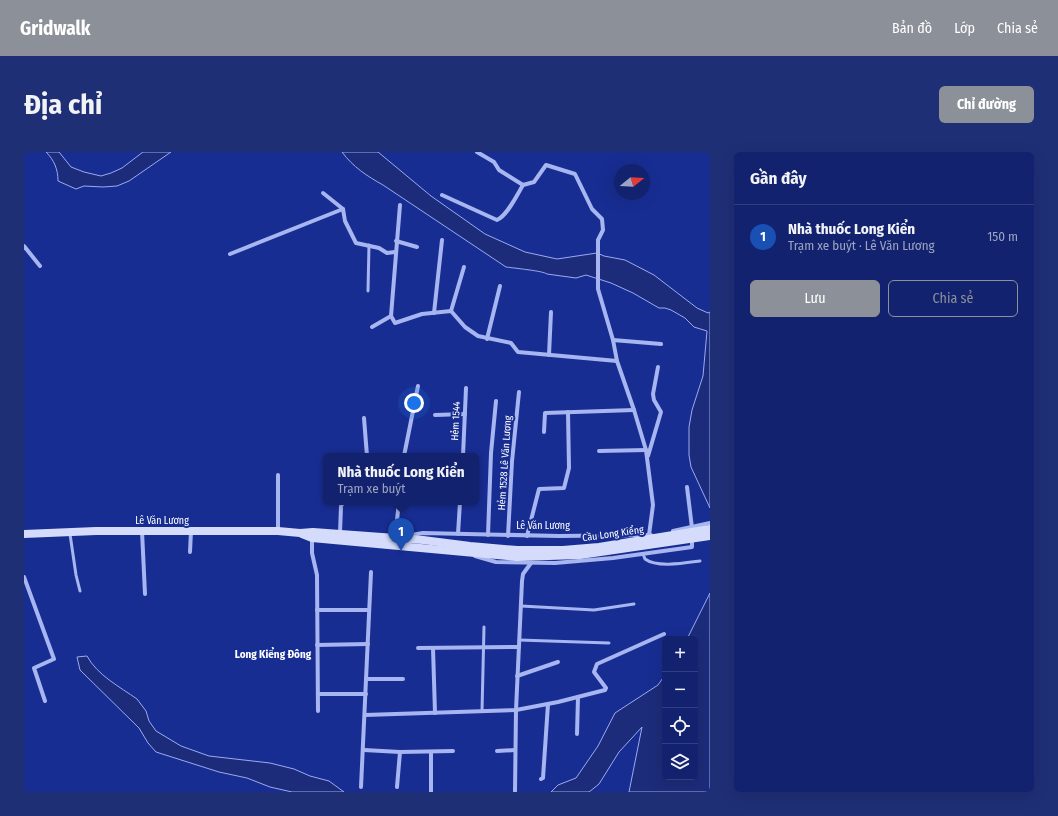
<!DOCTYPE html>
<html lang="vi">
<head>
<meta charset="utf-8">
<style>
  body { margin:0; font-family:"Fira Sans Condensed",sans-serif; background:#1f2f76; color:#f1f3f6 }
  .controls { position:absolute; right:12px; bottom:12px; display:grid; overflow:hidden; border-radius:6px; box-shadow:0 4px 16px #0002 }
  .controls button { width:36px; height:36px; display:grid; place-items:center; padding:0; border:0; border-bottom:1px solid #313f81; background:#12226e; color:#f1f3f6; font:20px sans-serif }
  .compass { position:absolute; left:590px; top:12px; width:36px; height:36px; border-radius:50%; background:#12226e; box-shadow:0 4px 16px #0002; rotate:72deg }
  .you { position:absolute; left:390px; top:251px; width:14px; height:14px; margin:-10px; border:3px solid #fff; border-radius:50%; background:#1a73e8; box-shadow:0 0 0 6px #1a73e833 }
  .badge { display:grid; place-items:center; width:26px; height:26px; border-radius:50%; background:#8c9099; color:#fff; font-size:13px; font-weight:700 }
  .pin { position:absolute; translate:-50% -33px; filter:drop-shadow(0 1px 2px #0008) }
  .pin::after { content:''; position:absolute; top:21px; width:14px; height:12px; background:inherit; clip-path:polygon(0 0,100% 0,50% 100%) }
  .popup { position:absolute; left:299px; top:301px; width:156px; height:52px; box-sizing:border-box; display:grid; place-content:center; border-radius:6px; background:#12226e; filter:drop-shadow(0 1px 3px #0005); font-size:13px; white-space:nowrap; color:#9ca4c2 }
  .popup b { font-size:15px; color:#f1f3f6 }
  .popup::after { content:''; position:absolute; left:50%; top:100%; margin-left:-8px; border:8px solid transparent; border-top-color:#12226e }
  .list { margin:0; padding:0; list-style:none }
  h2 { display:flex; justify-content:space-between; align-items:center; height:52px; margin:0; padding:0 16px; font-size:17px }
  h2 small { font-size:13px; font-weight:400; color:#9ca4c2 }
  .list li { display:grid; grid-template-columns:26px 1fr auto; gap:12px; align-items:center; box-sizing:border-box; height:64px; padding:0 16px; border-top:1px solid #313f81 }
  .list b { display:block; font-size:15px; white-space:nowrap }
  .list p { margin:0; font-size:13px; white-space:nowrap; color:#9ca4c2 }
  .list em { font-size:13px; font-style:normal; color:#9ca4c2 }
  .actions { display:flex; gap:8px; padding:12px 16px }
  .actions a { flex:1; padding:9px 0; border:1px solid #8c9099; border-radius:6px; text-align:center; font-size:14px; color:#8c9099 }
  .actions .main { background:#8c9099; color:#fff }
  .icon { flex:none; width:22px; height:22px; fill:none; stroke:currentColor; stroke-width:2; stroke-linecap:round; stroke-linejoin:round }
  .map { position:relative; flex:none; width:686px; height:640px; overflow:hidden; border-radius:6px }
  header { display:flex; align-items:center; gap:24px; box-sizing:border-box; height:56px; padding:0 20px; background:#8c9099; color:#fff }
  header strong { font-size:19px }
  nav { display:flex; gap:22px; margin-inline-start:auto; font-size:14px }
  .intro { display:flex; align-items:center; justify-content:space-between; box-sizing:border-box; height:96px; padding:0 24px }
  h1 { margin:0; font-size:28px }
  .button { padding:10px 18px; border-radius:6px; background:#8c9099; color:#fff; font-size:14px; font-weight:700 }
  main { display:flex; gap:24px; padding:0 24px }
  aside { flex:1; background:#12226e; border-radius:6px; box-shadow:0 4px 16px #0002 }
  .map>svg:first-child { display:block }
</style>
</head>
<body>
<header>
<strong>Gridwalk</strong>
<nav><a>Bản đồ</a><a>Lớp</a><a>Chia sẻ</a></nav>
</header>
<div class="intro"><h1>Địa chỉ</h1><a class="button">Chỉ đường</a></div>
<main>
<div class="map">
<svg width="686" height="640" viewBox="0 0 686 640">
  <rect width="100%" height="100%" fill="#182d92"/>
  <g fill="#1d2c7a" stroke="#9aabf2">
    <path d="M22 0H35L47 15 60 20 77 24 87 21 98 16 119 0H147L105 29 93 34 79 35 60 34 52 37 34 29C34 17 30 8 22 0Z"/>
    <path d="M318 0H354L407 44 461 82 501 100 533 107 573 101 580 104 601 108 630 123 673 156 684 161 686 160V356L667 315 665 303V275L668 258 679 224 683 179 670 175 661 166 647 158 641 156H635L609 141 587 131 562 123 552 126 523 122C520 119 489 116 482 115L359 33C343 24 329 15 318 0Z"/>
    <polygon points="686,441 686,640 605,640 618,575 595,600 575,632 565,640 527,640 534,633 552,626 574,594 591,561 634,533 641,523 641,625 671,625 671,487 663,487"/>
    <path d="M63 504C73 523 96 535 113 547L122 559 125 569 132 579 157 594 185 604 246 611 270 617 286 624 305 629 320 640H268L246 635 223 626 195 620 132 600 124 591 115 576 56 518 53 505Z"/>
  </g>
  <g fill="none" stroke-linecap="round" stroke-linejoin="round">
    <g stroke="#a7b5f0" stroke-width="3">
      <polyline points="344,139 345,93"/>
      <polyline points="46,382 52,423 56,439"/>
      <path d="M619 402 621 407C633 416 661 411 676 409"/>
      <polyline points="497,454 570,458 610,452"/>
      <polyline points="495,488 585,491"/>
      <polyline points="458,559 460,475"/>
    </g>
    <g stroke="#a7b5f0" stroke-width="4">
      <polyline points="453,0 470,10 475,18 499,33 510,30 522,13 551,22 568,57 578,67 579,78 574,88 574,137 589,188 593,209 610,258 622,298 629,353 625,383"/>
      <polyline points="299,41 319,57 321,69 332,91 355,96 363,101 371,100"/>
      <path d="M418 43 473 68C483 64 493 43 499 33"/>
      <polyline points="376,53 367,164 371,171 398,162 427,159 441,175 454,184 487,191 494,200 593,209"/>
      <polyline points="372,89 393,95"/>
      <polyline points="0,94 16,114"/>
      <polyline points="206,102 319,57"/>
      <polyline points="427,159 440,115"/>
      <polyline points="410,161 418,88"/>
      <polyline points="348,175 367,164"/>
      <polyline points="463,187 476,134"/>
      <polyline points="589,188 637,192"/>
      <polyline points="525,203 527,160"/>
      <polyline points="411,263 441,262"/>
      <polyline points="340,266 343,304"/>
      <polyline points="520,280 521,261 610,258"/>
      <polyline points="575,299 622,298"/>
      <polyline points="380,304 394,234"/>
      <polyline points="439,304 442,236"/>
      <polyline points="624,304 637,260 630,248 629,242 634,215"/>
      <polyline points="254,323 254,379"/>
      <polyline points="663,335 668,376"/>
      <polyline points="118,379 121,442"/>
      <polyline points="649,379 686,371"/>
      <polyline points="316,381 317,354 319,351 341,350"/>
      <polyline points="434,382 436,350"/>
      <polyline points="464,383 467,301 472,249"/>
      <polyline points="382,384 399,381 535,384 627,383"/>
      <polyline points="484,384 488,309 495,240"/>
      <polyline points="503,384 515,337 540,336 545,316 544,260"/>
      <polyline points="288,386 288,401 293,423 294,559"/>
      <polyline points="371,386 375,350"/>
      <polyline points="166,400 167,379"/>
      <polyline points="451,404 472,410 531,411 589,406 668,395 668,386"/>
      <polyline points="0,425 30,507 10,516 21,549"/>
      <polyline points="293,458 345,458"/>
      <polyline points="293,493 344,492"/>
      <polyline points="394,496 495,495"/>
      <polyline points="409,496 411,561"/>
      <polyline points="493,524 534,510"/>
      <polyline points="342,527 379,527"/>
      <polyline points="294,542 342,542"/>
      <polyline points="341,563 492,558 498,429 499,422 507,411"/>
      <polyline points="553,582 554,545"/>
      <polyline points="340,598 376,600 429,599"/>
      <polyline points="473,599 491,598"/>
      <polyline points="407,600 407,640"/>
      <polyline points="517,627 519,626 524,552"/>
      <polyline points="337,635 347,420"/>
      <polyline points="373,635 376,600"/>
      <polyline points="491,639 492,558 534,550 581,538 582,536 570,520 573,512 640,482"/>
    </g>
    <g stroke="#d5dbfb" stroke-width="8">
      <polyline points="0,382 72,379 254,379 276,381 289,380 399,388 446,394 493,398"/>
      <polyline points="278,382 288,386 493,405"/>
    </g>
    <g stroke="#d5dbfb" stroke-width="8">
      <polyline points="493,398 539,398 575,395 686,377"/>
      <polyline points="493,405 556,403 686,384"/>
    </g>
  </g>
  <g text-anchor="middle" dominant-baseline="central" stroke-width="4" stroke-linejoin="round" paint-order="stroke">
    <g font-size="10" fill="#fff" stroke="#182d92">
      <text transform="translate(432 269) rotate(-87)">Hẻm 1544</text>
      <text transform="translate(481 311) rotate(-86)">Hẻm 1528 Lê Văn Lương</text>
      <text x="138" y="369">Lê Văn Lương</text>
      <text x="519" y="374">Lê Văn Lương</text>
      <text transform="translate(589 382) rotate(-8)">Cầu Long Kiểng</text>
    </g>
    <g font-size="11" font-weight="bold" fill="#fff" stroke="#182d92">
      <text x="249" y="502">Long Kiểng Đông</text>
    </g>
  </g>
</svg>
<div class="controls">
<button>+</button>
<button>−</button>
<button><svg class="icon" aria-label="locate" viewBox="0 0 24 24"><circle cx="12" cy="12" r="6"/><path d="M12 2v4M12 18v4M2 12h4M18 12h4"/></svg></button>
<button><svg class="icon" aria-label="layers" viewBox="0 0 24 24"><path d="M12 4l9 5-9 5-9-5zM3 14l9 5 9-5"/></svg></button>
</div>
<svg class="compass" viewBox="-18 -18 36 36"><path d="M0-13l5 13h-10z" fill="#e53935"/><path d="M0 13l5-13h-10z" fill="#9ca4c2"/></svg>
<div class="you"></div>
<div class="pin badge" style="left:377px;top:399px;background:#1a4fb4">1</div>
<div class="popup"><b>Nhà thuốc Long Kiển</b>Trạm xe buýt</div>
</div>
<aside>
<h2>Gần đây<small></small></h2>
<ul class="list">
<li><span class="badge" style="background:#1a4fb4">1</span><div><b>Nhà thuốc Long Kiển</b><p>Trạm xe buýt · Lê Văn Lương</p></div><em>150 m</em></li>
</ul>
<div class="actions"><a class="main">Lưu</a><a>Chia sẻ</a></div>
</aside>
</main>
</body>
</html>
